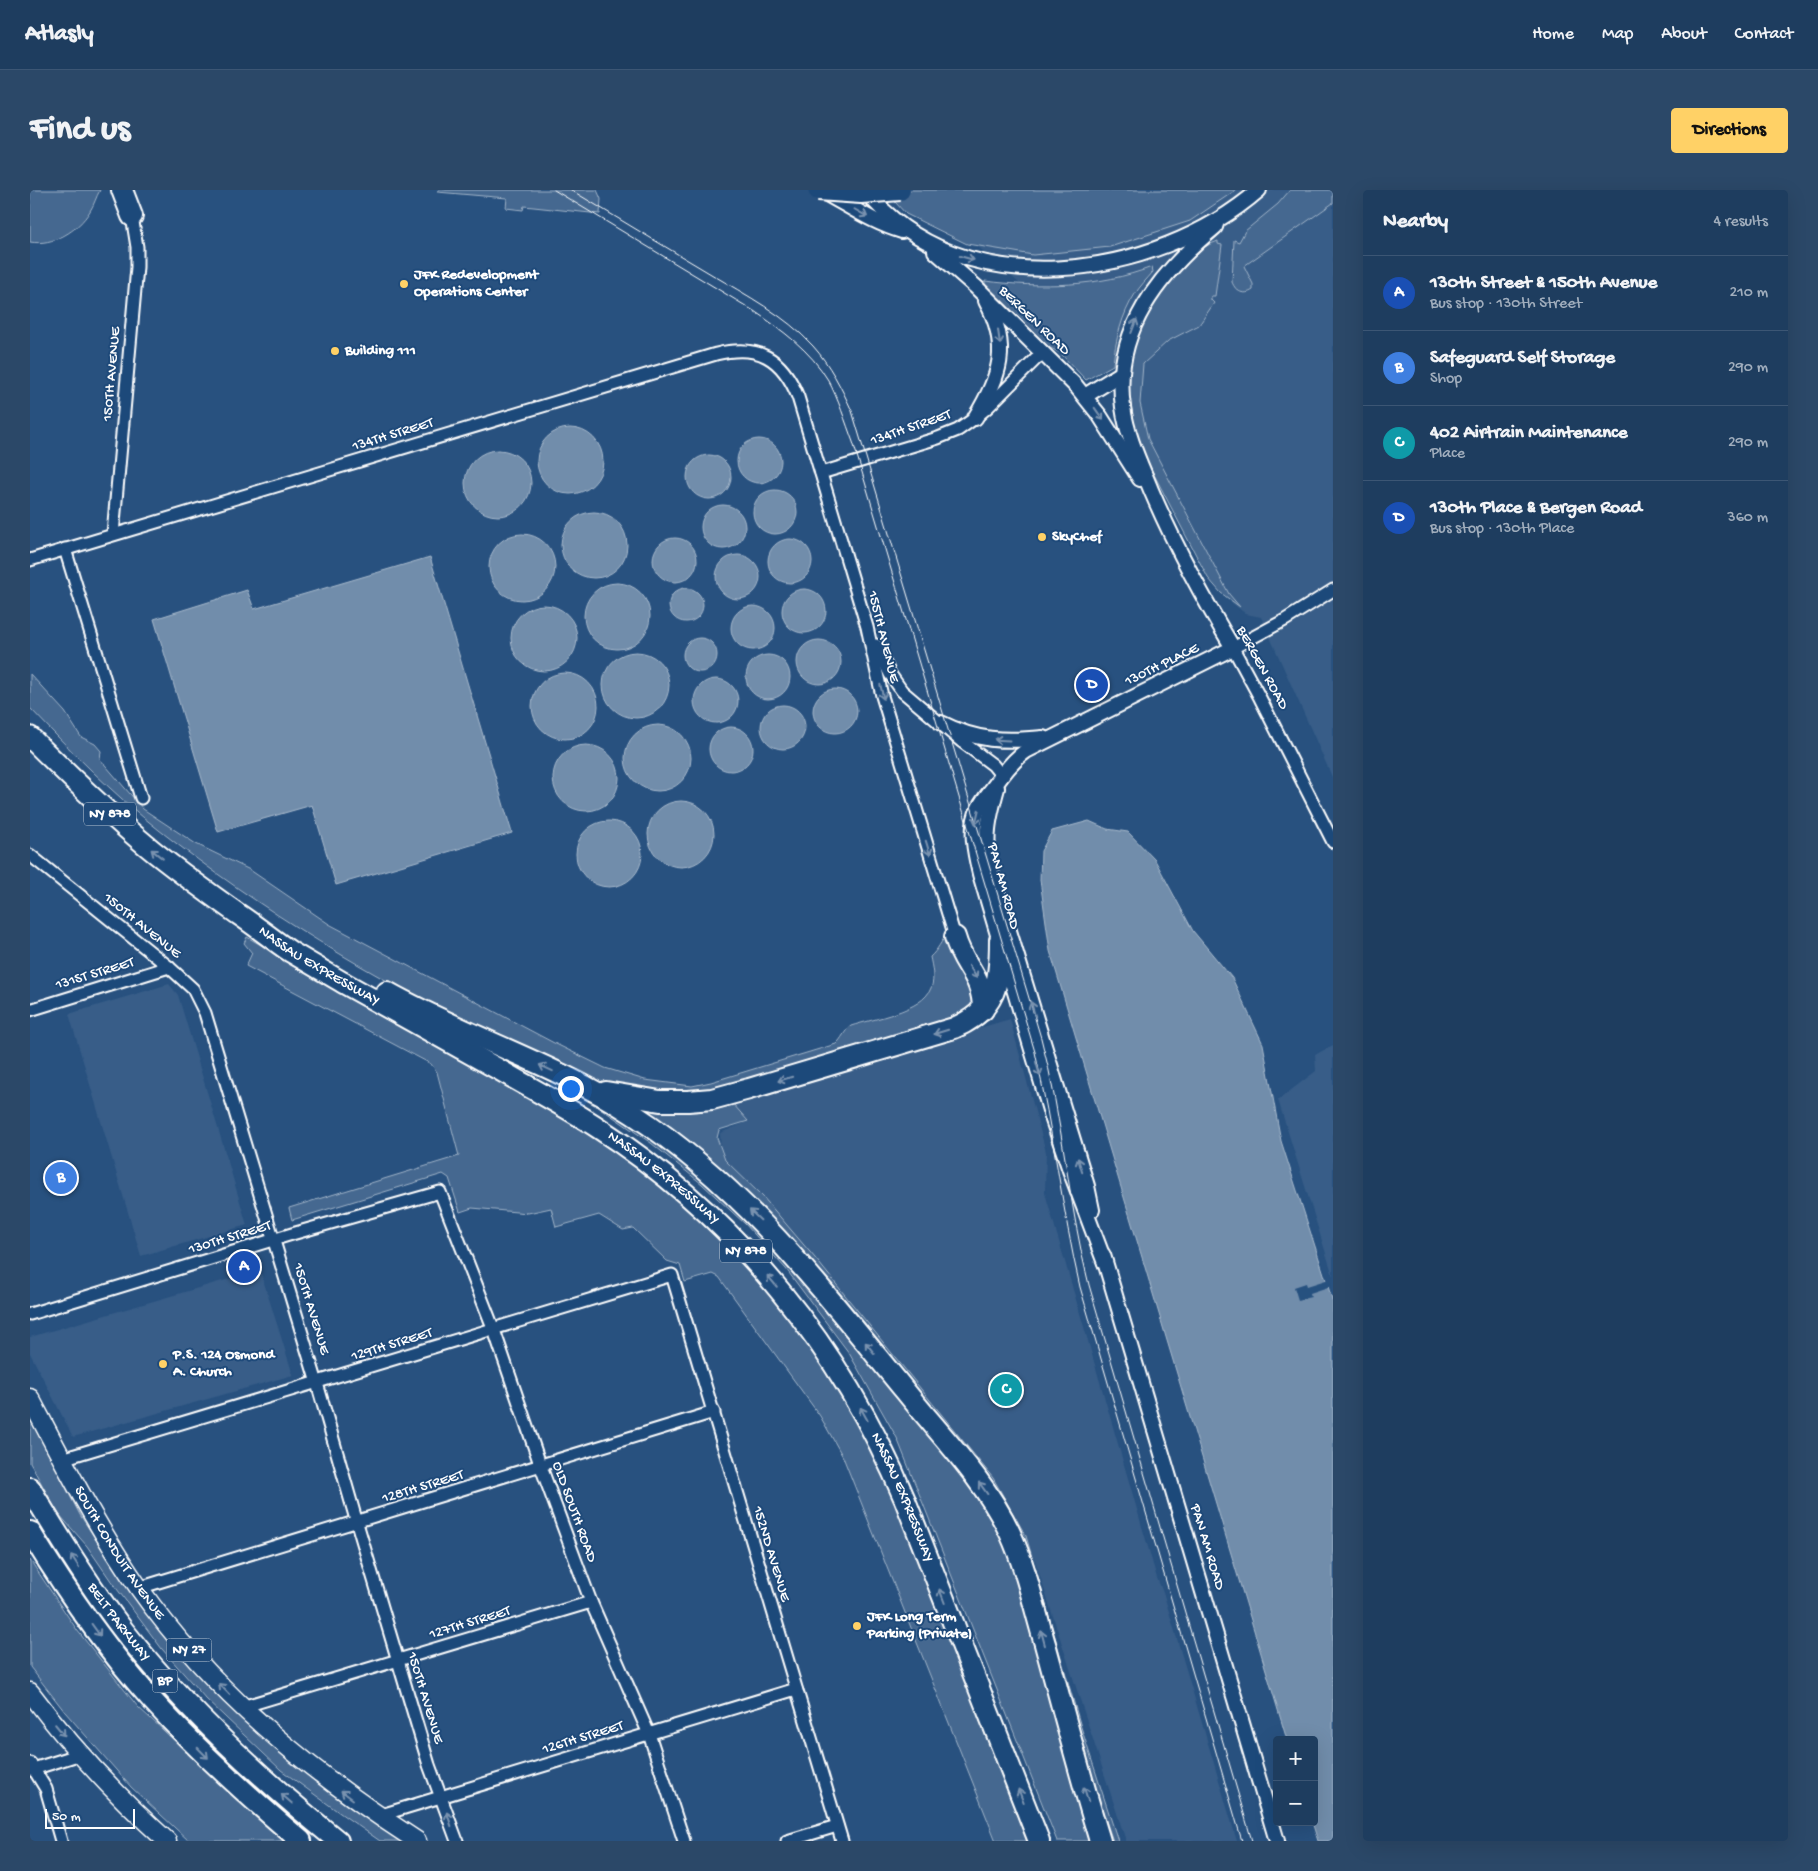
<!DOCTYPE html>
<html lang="en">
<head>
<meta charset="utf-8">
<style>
  body { margin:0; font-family:"Gochi Hand",sans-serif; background:#2b4868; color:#f1f3f6 }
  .controls { position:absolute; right:15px; bottom:15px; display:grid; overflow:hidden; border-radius:5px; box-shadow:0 5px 20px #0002 }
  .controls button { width:45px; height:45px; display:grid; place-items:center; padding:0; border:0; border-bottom:1px solid #3c5674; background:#1e3d5f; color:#f1f3f6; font:25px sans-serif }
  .scale { position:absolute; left:15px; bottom:12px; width:90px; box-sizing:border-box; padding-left:5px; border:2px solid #fff; border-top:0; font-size:14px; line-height:18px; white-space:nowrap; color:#fff; -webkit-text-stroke:4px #1f4a7a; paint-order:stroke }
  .you { position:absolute; left:540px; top:898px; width:18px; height:18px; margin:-12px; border:4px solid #fff; border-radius:50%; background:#1a73e8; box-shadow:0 0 0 8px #1a73e833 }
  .badge { display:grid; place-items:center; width:32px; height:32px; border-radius:50%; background:#ffd166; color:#fff; font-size:16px; font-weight:700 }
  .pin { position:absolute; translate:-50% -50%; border:2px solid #fff; box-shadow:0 1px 5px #0006 }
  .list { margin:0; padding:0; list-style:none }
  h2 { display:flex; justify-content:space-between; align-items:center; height:65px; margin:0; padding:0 20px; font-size:21px }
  h2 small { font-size:16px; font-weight:400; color:#a1aebd }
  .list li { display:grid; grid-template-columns:32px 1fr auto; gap:15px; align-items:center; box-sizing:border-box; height:75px; padding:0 20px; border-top:1px solid #3c5674 }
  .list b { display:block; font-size:19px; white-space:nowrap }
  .list p { margin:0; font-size:16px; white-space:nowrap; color:#a1aebd }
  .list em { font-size:16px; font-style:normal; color:#a1aebd }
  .map { position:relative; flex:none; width:1303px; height:1651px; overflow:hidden; border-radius:5px }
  header { display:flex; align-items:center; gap:30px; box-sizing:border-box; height:70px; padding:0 25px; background:#1e3d5f; border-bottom:1px solid #3c5674 }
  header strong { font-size:24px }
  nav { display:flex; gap:28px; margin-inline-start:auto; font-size:18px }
  .intro { display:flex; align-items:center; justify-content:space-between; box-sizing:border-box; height:120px; padding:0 30px }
  h1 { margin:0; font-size:35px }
  .button { padding:12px 22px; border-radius:5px; background:#ffd166; color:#111; font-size:18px; font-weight:700 }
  main { display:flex; gap:30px; padding:0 30px }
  aside { flex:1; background:#1e3d5f; border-radius:5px; box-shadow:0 5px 20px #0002 }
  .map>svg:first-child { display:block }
</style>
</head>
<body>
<header>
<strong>Atlasly</strong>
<nav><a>Home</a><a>Map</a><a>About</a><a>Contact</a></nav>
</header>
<div class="intro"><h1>Find us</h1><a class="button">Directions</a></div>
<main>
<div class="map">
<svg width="1303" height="1651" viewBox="0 0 1303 1651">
  <rect width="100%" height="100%" fill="#28517f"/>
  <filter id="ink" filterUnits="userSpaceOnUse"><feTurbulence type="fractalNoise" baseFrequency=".02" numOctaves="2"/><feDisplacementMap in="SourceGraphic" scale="10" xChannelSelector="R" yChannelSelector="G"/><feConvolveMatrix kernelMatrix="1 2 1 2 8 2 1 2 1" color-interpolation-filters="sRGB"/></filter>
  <g filter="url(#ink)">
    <g fill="#375d88">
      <polygon points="884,0 1303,0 1303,589 1231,427 1216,424 1198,410 1112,247 1102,193"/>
      <polygon points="139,794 148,805 217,1035 111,1066 39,824"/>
      <polygon points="980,829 1016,962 1015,1003 1127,1388 1134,1405 1207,1651 1096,1651 1005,1371 983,1323 691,968 690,943 714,933 699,912"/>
      <polygon points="1303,855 1303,1086 1248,910 1286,881 1285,865"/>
      <polygon points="230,1080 263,1185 43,1247 0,1163 0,1147"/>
    </g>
    <g fill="#446890" stroke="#a2b4c8">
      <path d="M0 0H70C66 7 64 15 60 21 48 41 23 56 0 52Z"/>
      <polygon points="408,0 567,0 571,9 570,24 494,16 493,20 476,18 477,8 407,2"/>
      <polygon points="854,0 1206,0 1160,31 1080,57 1003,65 937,54 876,24"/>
      <path d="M1260 0H1300L1303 2V13L1214 76 1223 94V100C1214 106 1206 102 1202 92L1204 50 1209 52 1215 41 1248 14Z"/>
      <path d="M1188 51V54L1192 55 1185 106H1181V110L1184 113 1169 135 1138 151 1113 174 1110 213 1118 249 1199 404 1210 417 1191 403 1178 388 1117 271 1104 235 1098 195 1104 146 1134 93H1139C1151 73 1165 59 1188 51Z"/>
      <path d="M1122 77 1123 82C1117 89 1110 96 1105 104 1092 124 1085 151 1083 175L1056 190 1029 162 1020 158 955 94V91C1011 98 1069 97 1122 77Z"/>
      <path d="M0 484 35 522 51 547 65 554 71 561 70 569 113 619 166 654 220 680 299 734 524 853 575 878 615 890 662 896 681 892 806 854C812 849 814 841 821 836 842 829 893 821 901 798 905 789 902 777 900 767 908 760 911 751 918 743L946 806 940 818 926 828 685 899C649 903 616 903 581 895 538 885 498 861 459 843 342 788 231 720 129 640 84 605 40 560 0 518Z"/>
      <polygon points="217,747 561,945 642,1001 688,1046 742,1104 803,1190 841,1259 868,1321 997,1651 966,1651 813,1267 790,1226 689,1087 683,1084 655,1092 650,1075 637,1071 603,1038 593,1040 569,1025 526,1037 521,1018 498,1023 442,1018 430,1022 419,988 413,984 262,1030 259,1018 429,966 407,882 401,874 216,776 222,763 214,753"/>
      <polygon points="506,881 576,911 722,1026 973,1335 1063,1651 1027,1651 867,1248 819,1163 756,1079 715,1034 672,994 621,953 573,920"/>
      <polygon points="596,909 697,911 703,914 718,931 689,940 687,948 695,970 733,1007 785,1068 963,1288 996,1346 1051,1537 1088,1651 1083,1651 1059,1582 998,1370 772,1062 710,996 663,955"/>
      <polygon points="0,1229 50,1325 89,1385 139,1452 183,1499 257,1570 316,1615 373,1651 350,1651 310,1623 251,1580 176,1509 132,1459 81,1391 57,1356 28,1323 0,1273"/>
      <polygon points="0,1370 47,1440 108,1517 254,1651 159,1651 101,1597 35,1522 0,1477"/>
    </g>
    <g fill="#718dab" stroke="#aabbcd">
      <circle cx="540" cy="271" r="33"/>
      <circle cx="729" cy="271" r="22"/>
      <circle cx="468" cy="293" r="33"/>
      <circle cx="679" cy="287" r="22"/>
      <circle cx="745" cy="322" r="22"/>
      <circle cx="693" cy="337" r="22"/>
      <circle cx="564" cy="355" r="33"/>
      <circle cx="492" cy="377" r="33"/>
      <circle cx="645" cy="370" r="22"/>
      <circle cx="760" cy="371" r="22"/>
      <circle cx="708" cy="387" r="22"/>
      <polygon points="400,367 482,643 306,695 282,615 188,642 124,429 217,400 224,419"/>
      <circle cx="587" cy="426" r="33"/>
      <circle cx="656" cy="415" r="17"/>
      <circle cx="774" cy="421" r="22"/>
      <circle cx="514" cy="448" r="33"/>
      <circle cx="723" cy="438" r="22"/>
      <circle cx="670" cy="465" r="17"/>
      <circle cx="789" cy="472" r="22"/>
      <circle cx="606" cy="495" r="33"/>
      <circle cx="738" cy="487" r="22"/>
      <circle cx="535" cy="516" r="33"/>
      <circle cx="686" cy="511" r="22"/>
      <circle cx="805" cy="521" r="22"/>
      <circle cx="753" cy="537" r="22"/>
      <circle cx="628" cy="568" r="33"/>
      <circle cx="701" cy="559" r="22"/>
      <circle cx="556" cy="588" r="33"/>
      <circle cx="651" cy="644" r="33"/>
      <circle cx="579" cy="664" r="33"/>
      <polygon points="1059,631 1077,639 1098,642 1125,670 1163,741 1202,788 1233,854 1251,951 1303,1112 1303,1651 1288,1651 1282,1632 1284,1632 1284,1550 1257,1550 1020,761 1010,690 1011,661 1022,641"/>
    </g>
    <polygon fill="#28517f" points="1299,1089 1301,1096 1280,1103 1281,1107 1268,1110 1264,1097 1276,1093 1277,1096"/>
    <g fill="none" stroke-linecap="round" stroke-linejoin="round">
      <g stroke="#fff" stroke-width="15">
        <g id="minor">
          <polyline points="791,283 908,248 928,240 945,228 959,216 1013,162"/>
          <polyline points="83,344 107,77 107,57 102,26"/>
          <polyline points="35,359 111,608"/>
          <path d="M0 370 686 164C728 154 752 167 768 207L837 437 852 506 925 747"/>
          <polyline points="1303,400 1255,430 1203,458 1230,508 1303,652"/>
          <polyline points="846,455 860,484 872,501 931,551 963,575 971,585"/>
          <polyline points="0,665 139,777 163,799 175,823 287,1193 327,1333 399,1575 427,1651"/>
          <polyline points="0,820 139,777"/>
          <polyline points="0,1124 262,1044 410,1002 464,1140 511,1277 561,1412 619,1544 654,1651"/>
          <polyline points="32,1269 642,1085 812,1651"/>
          <polyline points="109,1398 684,1222"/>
          <polyline points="212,1517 561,1412"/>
          <polyline points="0,1573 16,1599 31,1651"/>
          <polyline points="0,1580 51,1564"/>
          <polyline points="348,1626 766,1499"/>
          <polyline points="757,1651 807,1636"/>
        </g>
      </g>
      <g stroke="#fff" stroke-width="18">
        <g id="tertiary">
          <path d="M835 0C929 119 1126 90 1229 0"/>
          <path d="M795 3C821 17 844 33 872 41"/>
          <polyline points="905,61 946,97 1046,196 1070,226 1110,289"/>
          <polyline points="1055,206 1092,183"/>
          <path d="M945 228C970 187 981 157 956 111"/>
          <path d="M911 533C946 551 974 552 1013 548"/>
          <path d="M967 598C958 630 954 648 961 682L1057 996 1062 1020"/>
          <polyline points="1073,1065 1247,1651"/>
          <path d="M1075 1073 1040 980 1022 927 950 684C945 663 939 637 949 618 953 610 960 602 965 595 974 582 983 570 996 561L1203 458C1173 408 1144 354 1121 300 1110 273 1097 246 1093 217 1082 141 1130 83 1185 37L1187 31"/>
        </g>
      </g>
      <g stroke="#fff" stroke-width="21">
        <g id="primary">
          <path id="s1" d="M0 1208C34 1273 67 1338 109 1398 183 1503 280 1582 387 1651"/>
          <path d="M0 1502C40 1556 87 1606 137 1651"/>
        </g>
      </g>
      <g stroke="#fff" stroke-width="24">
        <g id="motorway">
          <polyline points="92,0 102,26"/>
          <path id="s2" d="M0 547C38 585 76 622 117 656 146 680 177 702 208 724 226 736 243 750 261 762 278 772 295 782 312 792 364 821 416 850 468 879 502 899 537 917 570 939 708 1029 812 1159 875 1310L1009 1651"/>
          <path d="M925 747C933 777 953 785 953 820"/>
          <path d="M357 802C437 847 526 874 603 924 714 996 793 1101 876 1202 912 1247 955 1290 980 1343 996 1378 1004 1417 1015 1454 1033 1520 1050 1586 1070 1651"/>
          <path d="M576 902 630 911H658L682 909 719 899 924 838C967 820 970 792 970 750"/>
          <path id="s3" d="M0 1298C29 1347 59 1396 94 1441 156 1520 230 1588 308 1651"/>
          <path d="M0 1342C36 1401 76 1459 122 1510 168 1561 219 1607 271 1651"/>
        </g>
      </g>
      <use href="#minor" stroke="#1f4a7a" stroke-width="11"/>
      <use href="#tertiary" stroke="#1f4a7a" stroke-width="14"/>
      <use href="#primary" stroke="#1f4a7a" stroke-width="18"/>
      <use href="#motorway" stroke="#1f4a7a" stroke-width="20"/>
      <g stroke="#fff" stroke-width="1">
        <path d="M524 0 724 121C752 140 780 160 798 190 809 210 815 231 823 252L1005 862C1023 940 1032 1019 1050 1097L1212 1651"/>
        <path d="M541 0C587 28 634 56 681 84 716 105 755 125 783 156 800 175 811 197 822 221L1011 848C1033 929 1038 1013 1059 1095L1222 1651"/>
      </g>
      <g stroke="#fff" stroke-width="24" stroke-linecap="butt">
        <polyline id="motorway-bridge" points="788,0 831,3 870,0"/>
      </g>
      <use href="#motorway-bridge" stroke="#1f4a7a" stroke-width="20"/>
    </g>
    <defs><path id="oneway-shaft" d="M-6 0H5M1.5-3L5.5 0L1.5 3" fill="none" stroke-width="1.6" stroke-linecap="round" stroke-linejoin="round" transform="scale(1.25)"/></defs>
    <g stroke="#7992af">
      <use href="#oneway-shaft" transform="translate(831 23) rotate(30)"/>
      <use href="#oneway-shaft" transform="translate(937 68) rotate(16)"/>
      <use href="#oneway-shaft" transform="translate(1104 136) rotate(-69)"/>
      <use href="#oneway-shaft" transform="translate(969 147) rotate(82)"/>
      <use href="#oneway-shaft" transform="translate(1069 224) rotate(55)"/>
      <use href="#oneway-shaft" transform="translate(852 502) rotate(77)"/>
      <use href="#oneway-shaft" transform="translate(972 550) rotate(-177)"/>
      <use href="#oneway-shaft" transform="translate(947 627) rotate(103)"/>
      <use href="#oneway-shaft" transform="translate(898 658) rotate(73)"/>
      <use href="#oneway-shaft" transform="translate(127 664) rotate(-142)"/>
      <use href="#oneway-shaft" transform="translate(943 782) rotate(57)"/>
      <use href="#oneway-shaft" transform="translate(1003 819) rotate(-107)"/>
      <use href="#oneway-shaft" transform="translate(911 842) rotate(163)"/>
      <use href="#oneway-shaft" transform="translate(516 878) rotate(-155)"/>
      <use href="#oneway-shaft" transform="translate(1008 879) rotate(74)"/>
      <use href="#oneway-shaft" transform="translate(755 889) rotate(163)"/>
      <use href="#oneway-shaft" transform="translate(1050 975) rotate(-107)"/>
      <use href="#oneway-shaft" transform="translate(725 1025) rotate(-136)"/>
      <use href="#oneway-shaft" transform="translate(742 1091) rotate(-130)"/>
      <use href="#oneway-shaft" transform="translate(840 1158) rotate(-129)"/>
      <use href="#oneway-shaft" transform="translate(834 1224) rotate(-119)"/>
      <use href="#oneway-shaft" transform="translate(953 1298) rotate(-126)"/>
      <use href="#oneway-shaft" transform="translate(45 1371) rotate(-123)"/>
      <use href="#oneway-shaft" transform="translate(912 1406) rotate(-111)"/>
      <use href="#oneway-shaft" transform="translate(66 1440) rotate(54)"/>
      <use href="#oneway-shaft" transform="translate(1013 1448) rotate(-105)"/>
      <use href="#oneway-shaft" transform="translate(194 1499) rotate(-134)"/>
      <use href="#oneway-shaft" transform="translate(30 1540) rotate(50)"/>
      <use href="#oneway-shaft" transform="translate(173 1563) rotate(45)"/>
      <use href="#oneway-shaft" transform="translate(1056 1604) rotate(-107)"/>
      <use href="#oneway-shaft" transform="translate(317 1605) rotate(-143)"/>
      <use href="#oneway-shaft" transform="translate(991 1606) rotate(-111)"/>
      <use href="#oneway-shaft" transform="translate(257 1609) rotate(-139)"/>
      <use href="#oneway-shaft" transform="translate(419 1629) rotate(-108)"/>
    </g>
  </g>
  <g fill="#ffd166" stroke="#1f4a7a" stroke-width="2">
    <circle cx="374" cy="94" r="5"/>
    <circle cx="305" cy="161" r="5"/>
    <circle cx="1012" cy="347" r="5"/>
    <circle cx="133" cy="1174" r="5"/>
    <circle cx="827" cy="1436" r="5"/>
  </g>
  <g text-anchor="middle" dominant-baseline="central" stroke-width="4" stroke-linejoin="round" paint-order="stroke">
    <g fill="#1f4a7a" stroke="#bcc9d7" stroke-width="1">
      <rect x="54" y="612.5" width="52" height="23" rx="4"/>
      <rect x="690" y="1049.5" width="52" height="23" rx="4"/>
      <rect x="136.5" y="1448.5" width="45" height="23" rx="4"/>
      <rect x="122.5" y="1479.5" width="25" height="23" rx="4"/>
    </g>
    <g font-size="14" font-weight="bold" fill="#fff">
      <text x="80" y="624">NY 878</text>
      <text x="716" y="1061">NY 878</text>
      <text x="159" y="1460">NY 27</text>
      <text x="135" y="1491">BP</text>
    </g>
    <g font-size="15" font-weight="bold" fill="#fff" stroke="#1f4a7a" text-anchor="start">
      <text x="384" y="85">JFK Redevelopment<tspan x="384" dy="17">Operations Center</tspan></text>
      <text x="315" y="161">Building 111</text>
      <text x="1022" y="347">SkyChef</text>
      <text x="143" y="1165">P.S. 124 Osmond<tspan x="143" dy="17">A. Church</tspan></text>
      <text x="837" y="1427">JFK Long Term<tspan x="837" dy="17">Parking (Private)</tspan></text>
    </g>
    <g font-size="15" fill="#fff" stroke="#1f4a7a">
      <text transform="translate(1004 131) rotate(44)">BERGEN ROAD</text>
      <text transform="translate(82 184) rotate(-85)">150TH AVENUE</text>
      <text transform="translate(881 238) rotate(-19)">134TH STREET</text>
      <text transform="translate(363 245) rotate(-17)">134TH STREET</text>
      <text transform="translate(853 447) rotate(76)">155TH AVENUE</text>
      <text transform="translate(1132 475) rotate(-26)">130TH PLACE</text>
      <text transform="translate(1232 478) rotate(61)">BERGEN ROAD</text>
      <text transform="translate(973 696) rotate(75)">PAN AM ROAD</text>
      <text transform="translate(112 736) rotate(39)">150TH AVENUE</text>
      <text stroke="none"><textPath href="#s2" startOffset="370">NASSAU EXPRESSWAY</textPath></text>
      <text transform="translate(65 784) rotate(-17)">131ST STREET</text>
      <text stroke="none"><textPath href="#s2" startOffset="775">NASSAU EXPRESSWAY</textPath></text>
      <text transform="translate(200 1048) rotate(-17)">130TH STREET</text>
      <text transform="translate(281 1119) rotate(73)">150TH AVENUE</text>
      <text transform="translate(362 1155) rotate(-17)">129TH STREET</text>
      <text transform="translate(393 1297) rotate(-17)">128TH STREET</text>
      <text stroke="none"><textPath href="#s2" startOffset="1179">NASSAU EXPRESSWAY</textPath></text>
      <text transform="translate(544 1322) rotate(70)">OLD SOUTH ROAD</text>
      <text transform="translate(1177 1357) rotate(73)">PAN AM ROAD</text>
      <text stroke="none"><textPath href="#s1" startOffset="179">SOUTH CONDUIT AVENUE</textPath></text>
      <text transform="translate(741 1364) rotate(73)">152ND AVENUE</text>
      <text stroke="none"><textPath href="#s3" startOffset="161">BELT PARKWAY</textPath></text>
      <text transform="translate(440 1433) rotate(-17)">127TH STREET</text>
      <text transform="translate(395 1508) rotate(73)">150TH AVENUE</text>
      <text transform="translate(553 1548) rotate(-17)">126TH STREET</text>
    </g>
  </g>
</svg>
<div class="controls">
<button>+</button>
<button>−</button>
</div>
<div class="scale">50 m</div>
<div class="you"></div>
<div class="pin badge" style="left:214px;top:1077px;background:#1a4fb4">A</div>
<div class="pin badge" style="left:31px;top:988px;background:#3f7fe0">B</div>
<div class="pin badge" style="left:976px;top:1200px;background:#0f9aa8">C</div>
<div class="pin badge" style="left:1062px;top:495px;background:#1a4fb4">D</div>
</div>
<aside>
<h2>Nearby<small>4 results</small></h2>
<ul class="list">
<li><span class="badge" style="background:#1a4fb4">A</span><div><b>130th Street &amp; 150th Avenue</b><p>Bus stop · 130th Street</p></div><em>210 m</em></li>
<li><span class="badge" style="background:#3f7fe0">B</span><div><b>Safeguard Self Storage</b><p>Shop</p></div><em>290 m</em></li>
<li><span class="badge" style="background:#0f9aa8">C</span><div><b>402 Airtrain Maintenance</b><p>Place</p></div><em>290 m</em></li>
<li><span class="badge" style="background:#1a4fb4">D</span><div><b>130th Place &amp; Bergen Road</b><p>Bus stop · 130th Place</p></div><em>360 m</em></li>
</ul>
</aside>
</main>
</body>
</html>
